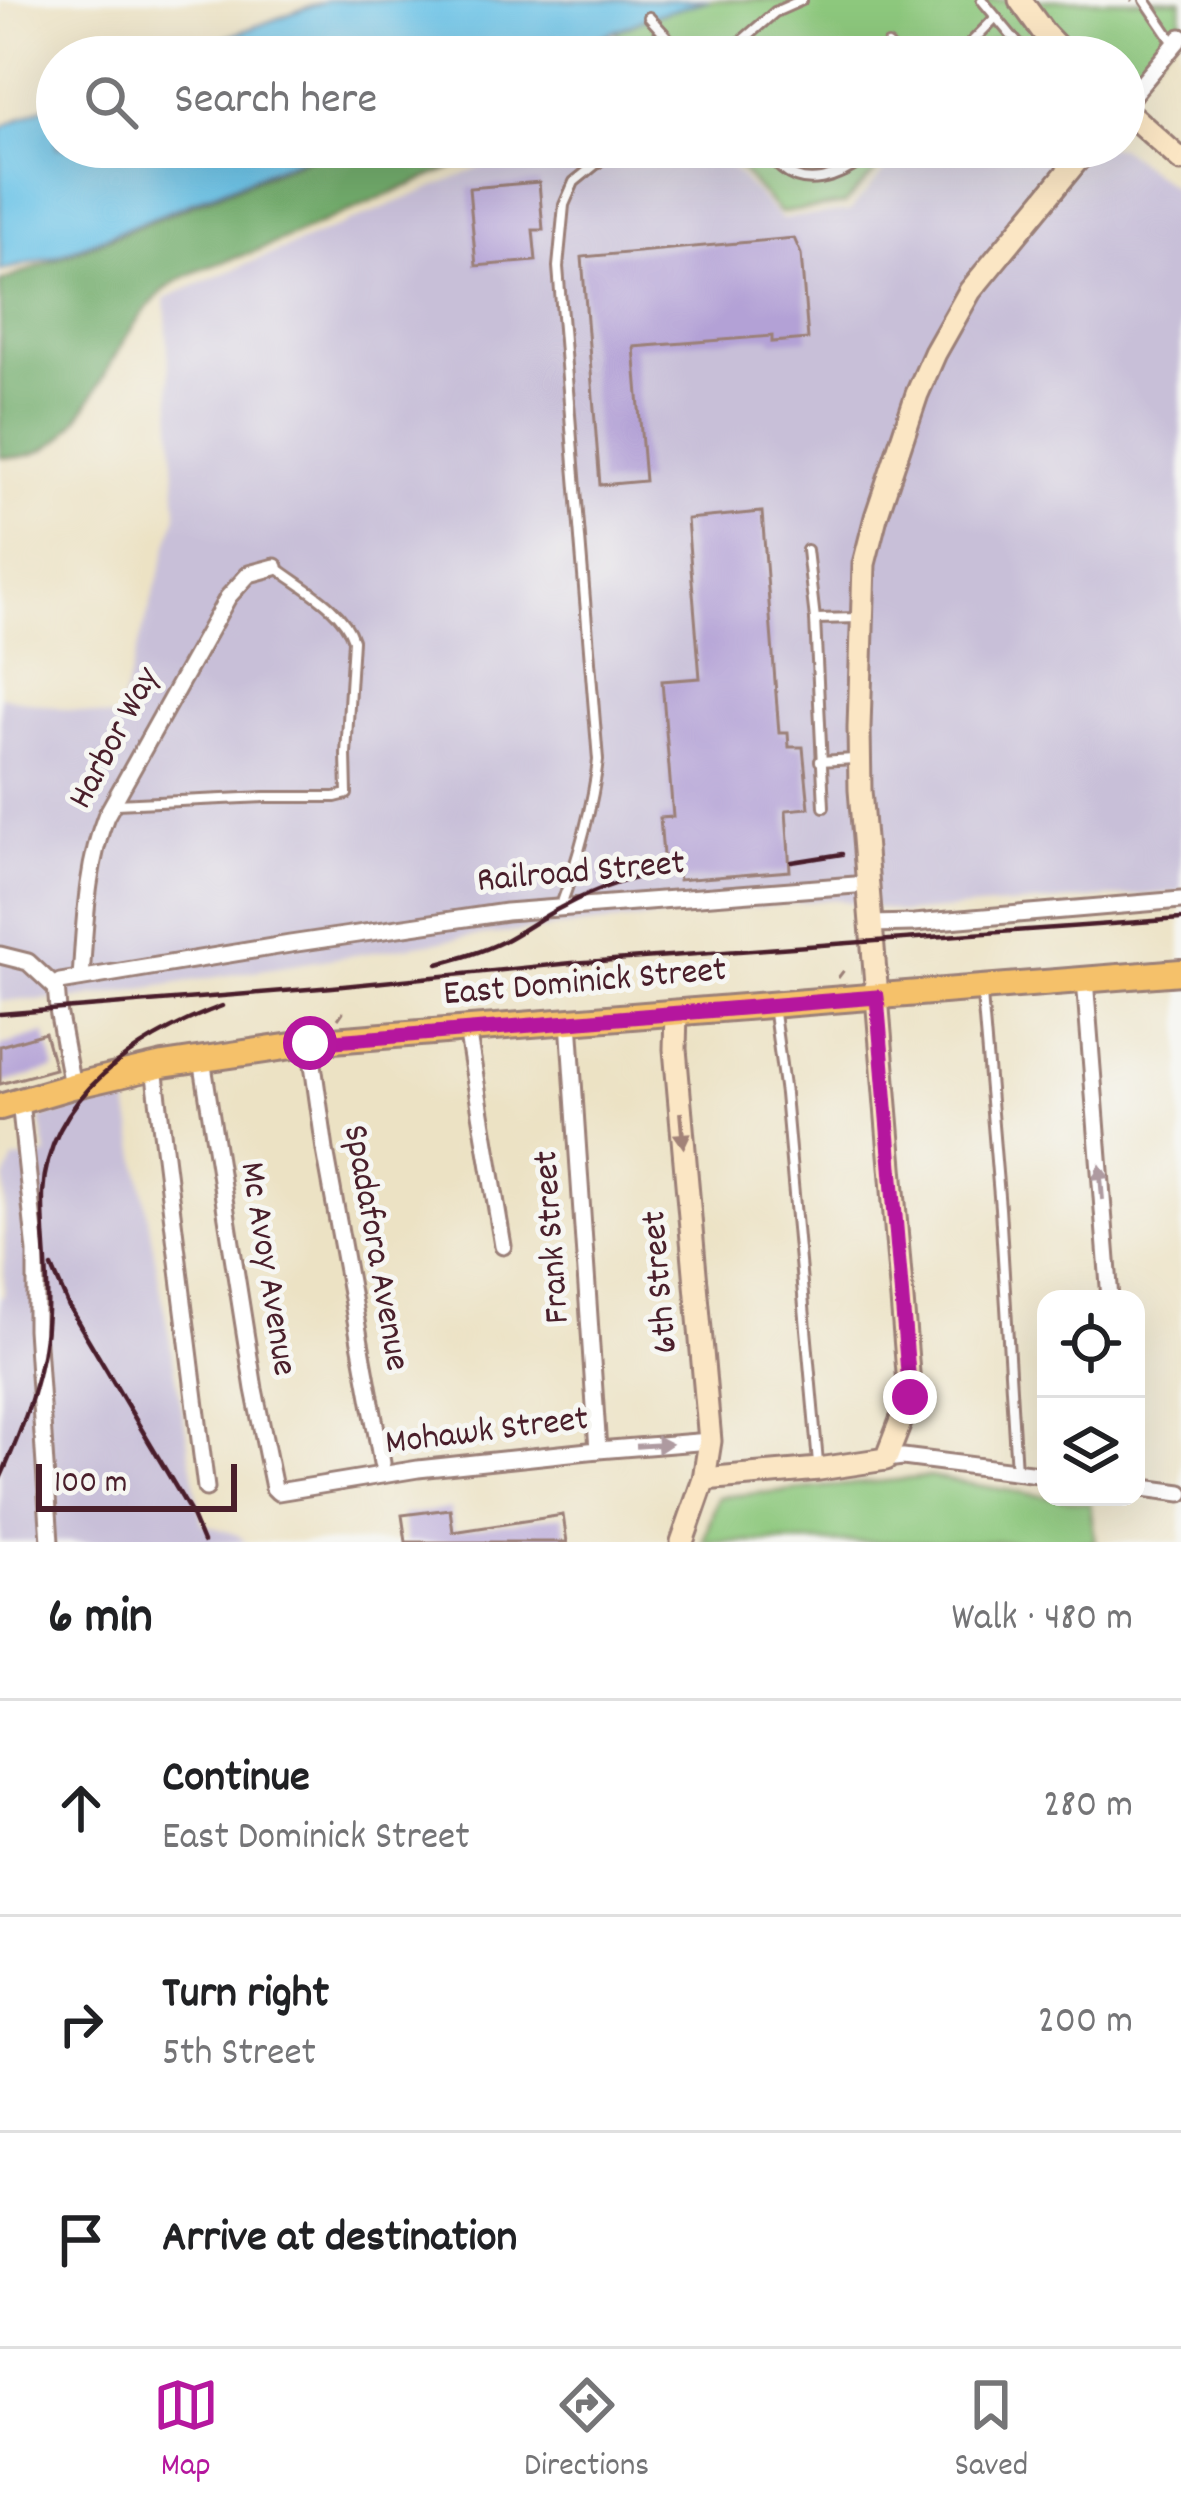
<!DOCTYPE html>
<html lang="en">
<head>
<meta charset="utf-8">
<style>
  body { margin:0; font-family:Dekko,sans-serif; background:#f2f2f2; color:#202124 }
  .controls { position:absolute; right:36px; bottom:36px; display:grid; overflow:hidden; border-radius:24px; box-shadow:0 12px 48px #0002 }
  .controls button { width:108px; height:108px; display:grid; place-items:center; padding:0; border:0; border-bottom:3px solid #e0e0e0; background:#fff; color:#202124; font:60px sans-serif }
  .scale { position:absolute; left:36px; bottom:30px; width:201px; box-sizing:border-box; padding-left:12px; border:6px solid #4a1f2b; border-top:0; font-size:33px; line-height:42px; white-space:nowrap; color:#4a1f2b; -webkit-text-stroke:9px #f6f6f2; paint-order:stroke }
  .stop { position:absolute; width:36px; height:36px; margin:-27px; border:9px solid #b5179e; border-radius:50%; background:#fff }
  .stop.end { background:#b5179e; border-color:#fff; box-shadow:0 3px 12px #0008 }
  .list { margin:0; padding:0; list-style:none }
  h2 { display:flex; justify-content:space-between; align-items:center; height:156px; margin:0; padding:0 48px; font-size:51px }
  h2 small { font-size:39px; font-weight:400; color:#757577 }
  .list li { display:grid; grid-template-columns:78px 1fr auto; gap:36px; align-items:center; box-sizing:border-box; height:216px; padding:0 48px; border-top:3px solid #e0e0e0 }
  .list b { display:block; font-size:45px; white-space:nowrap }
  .list p { margin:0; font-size:39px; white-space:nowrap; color:#757577 }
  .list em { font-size:39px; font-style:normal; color:#757577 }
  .icon { flex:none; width:66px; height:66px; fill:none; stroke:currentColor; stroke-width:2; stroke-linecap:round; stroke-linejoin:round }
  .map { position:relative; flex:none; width:1181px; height:1542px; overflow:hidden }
  .search { position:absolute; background:#fff; box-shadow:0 12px 48px #0002; left:36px; right:36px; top:36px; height:132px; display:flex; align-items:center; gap:30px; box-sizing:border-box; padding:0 42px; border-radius:66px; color:#757577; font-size:45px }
  .sheet { height:804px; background:#fff }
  nav { display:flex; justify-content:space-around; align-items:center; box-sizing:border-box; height:168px; border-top:3px solid #e0e0e0; background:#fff; font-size:33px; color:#757577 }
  nav a { display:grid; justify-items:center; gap:6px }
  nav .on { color:#b5179e }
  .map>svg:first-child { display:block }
</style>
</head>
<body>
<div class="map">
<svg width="1181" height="1542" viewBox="0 0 1181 1542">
  <rect width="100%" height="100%" fill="#f6f6f2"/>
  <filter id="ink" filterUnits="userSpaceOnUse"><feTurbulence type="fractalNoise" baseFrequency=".00833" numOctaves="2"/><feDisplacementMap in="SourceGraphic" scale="24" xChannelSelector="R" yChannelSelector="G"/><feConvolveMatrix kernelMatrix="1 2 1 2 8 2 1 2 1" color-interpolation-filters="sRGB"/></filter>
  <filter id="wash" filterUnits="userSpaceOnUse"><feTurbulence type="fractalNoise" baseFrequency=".004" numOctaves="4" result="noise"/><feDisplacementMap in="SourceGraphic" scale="48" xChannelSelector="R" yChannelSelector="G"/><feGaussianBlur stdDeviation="2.7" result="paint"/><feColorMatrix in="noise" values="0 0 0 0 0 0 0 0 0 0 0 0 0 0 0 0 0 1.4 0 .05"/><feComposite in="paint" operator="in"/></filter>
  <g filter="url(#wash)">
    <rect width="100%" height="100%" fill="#ece2c4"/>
    <g fill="#c8bfd8">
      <polygon points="531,147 711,147 781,219 850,211 905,147 1120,147 1181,194 1181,892 903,913 834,899 468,937 77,999 0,1001 0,696 117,719 177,514 165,298"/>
      <polygon points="126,1093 202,1523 238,1535 246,1542 0,1542 0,1297 4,1296 5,1179 14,1160 47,1155 40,1118"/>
    </g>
    <g fill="#8dc87d" stroke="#6c7454" stroke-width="3">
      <polygon points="709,0 1181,0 1181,30 1124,93 1124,57 1009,57 993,39 976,57 637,57 615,32 649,17"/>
      <polygon points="720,147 899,147 844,204 780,213"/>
      <polygon points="929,1477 1090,1504 1095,1542 703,1542 718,1497"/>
    </g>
    <g fill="#72ac6c" stroke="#5e664c" stroke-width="3">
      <polygon points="610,36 616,57 559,57"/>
      <path d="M336 147H504C424 178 345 213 266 247 231 262 185 268 158 296 142 313 126 335 115 356 86 404 67 463 0 457V282Z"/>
    </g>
    <g fill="#69c2e7" stroke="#5a7089" stroke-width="3">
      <polygon points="327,0 709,0 649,17 552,57 174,57"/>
      <polygon points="57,101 57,147 329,147 55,257 0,271 0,128"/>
    </g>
    <g id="blocks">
      <g fill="#b3a1d6">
        <polygon points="539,182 543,230 533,230 536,261 476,266 469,188"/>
        <polygon points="794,238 801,254 808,339 772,342 772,336 634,347 645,481 600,485 582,257"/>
        <polygon points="762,512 779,733 788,733 789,747 803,747 809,808 786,810 790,871 679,880 677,867 664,868 660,818 673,817 662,681 700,678 687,519"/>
        <polygon points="45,1033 55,1069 0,1084 0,1046"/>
        <polygon points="450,1509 453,1532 563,1515 567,1542 406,1542 402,1515"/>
      </g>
    </g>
  </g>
  <g filter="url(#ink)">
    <use href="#blocks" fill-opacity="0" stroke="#9b8078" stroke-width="3"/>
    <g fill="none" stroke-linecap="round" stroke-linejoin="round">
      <g stroke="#9b8078" stroke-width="14">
        <g id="lane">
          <polyline points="982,0 1029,57"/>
          <polyline points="1145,0 1174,43"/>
          <polyline points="649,17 685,57"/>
          <polyline points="888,45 899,57"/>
          <polyline points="723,57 775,12 802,0"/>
          <polyline points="957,57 996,17"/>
          <path d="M763 147C769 154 775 163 782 169 811 194 855 170 877 147"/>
          <polyline points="827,147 833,153 865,157"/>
          <polyline points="807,550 815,619 824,807"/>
          <polyline points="815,619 860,618"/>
          <polyline points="820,761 854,759"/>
          <path d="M116 804 265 797H335L347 794 346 754 353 640C343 608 303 588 277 568"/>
          <path d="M560 908C578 859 592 812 598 760L558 267 564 205 574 182 617 147"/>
          <polyline points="982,995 1000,1208 1016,1471"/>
          <polyline points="773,1006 785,1094 818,1463"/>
        </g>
      </g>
      <g stroke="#9b8078" stroke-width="21">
        <g id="street">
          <polyline points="1124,105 1181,37"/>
          <polyline points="870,924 914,923 1181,900"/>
          <polyline points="0,955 28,962 56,988"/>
          <path d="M81 978C85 924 86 867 106 816L228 597 249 574 275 567"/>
          <polyline points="1085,979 1110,1299"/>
          <polyline points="569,1021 598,1450"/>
          <polyline points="467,1029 503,1246"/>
          <polyline points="310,1043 325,1150 382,1463"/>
          <polyline points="202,1059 254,1389 274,1488 278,1492 418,1469 598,1450 710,1441"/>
          <polyline points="154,1067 206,1488"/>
          <polyline points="72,1086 58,1010 56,985 60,982 290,944 506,912 868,884"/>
          <polyline points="20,1101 36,1252 36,1329 50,1542"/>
          <polyline points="886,1459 903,1457 1046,1475"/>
          <polyline points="1136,1487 1181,1493"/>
        </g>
      </g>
      <g stroke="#9b8078" stroke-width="27">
        <g id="secondary">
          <polyline points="1020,0 1044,33 1067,57"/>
          <polyline points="1124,109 1181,160"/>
          <polyline points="676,1013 675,1049 710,1441 704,1479 682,1542"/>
          <polyline points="704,1479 819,1469 886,1459 910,1397 860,790 859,728 864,564 876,517 917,394 935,353 970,291 1088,147"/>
        </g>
      </g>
      <g stroke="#9b8078" stroke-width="30">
        <polyline id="primary" points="0,1107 72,1086 163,1065 333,1040 1181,972"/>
      </g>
      <g stroke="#9b8078" stroke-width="3" stroke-dasharray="9 9" stroke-linecap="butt">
        <polyline points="1131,0 1132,1"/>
        <polyline points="838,978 847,966"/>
        <polyline points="338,1019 346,1008"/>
      </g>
      <use href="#lane" stroke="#fff" stroke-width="8"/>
      <use href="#street" stroke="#fff" stroke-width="15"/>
      <use href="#secondary" stroke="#fbe6c4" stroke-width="21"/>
      <use href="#primary" stroke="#f5c16b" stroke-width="24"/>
      <g stroke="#4a1f2b" stroke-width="4.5">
        <polyline points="792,862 842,854"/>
        <path d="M438 964C460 958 482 952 502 942 522 932 540 918 560 908 593 890 632 875 670 873"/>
        <polyline points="0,1014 333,987 572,963 1181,919"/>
        <polyline points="52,1267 69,1307 190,1511 203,1542"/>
        <path d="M0 1479C24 1425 45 1372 47 1312 49 1273 42 1233 43 1193 48 1095 139 1037 222 1006"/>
      </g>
    </g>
    <defs><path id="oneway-solid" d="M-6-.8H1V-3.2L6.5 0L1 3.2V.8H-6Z" transform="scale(3)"/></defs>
    <use fill="#a28278" href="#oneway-solid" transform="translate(682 1130) rotate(85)"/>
    <g fill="#ae9aa0">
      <use href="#oneway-solid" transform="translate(1101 1182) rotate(-95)"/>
      <use href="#oneway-solid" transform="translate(654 1445) rotate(-4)"/>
    </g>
  </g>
  <g fill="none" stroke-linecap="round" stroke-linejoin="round" filter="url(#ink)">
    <polyline stroke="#b5179e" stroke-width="15" points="310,1043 877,997 910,1397"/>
  </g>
  <g text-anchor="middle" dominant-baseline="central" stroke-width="10" stroke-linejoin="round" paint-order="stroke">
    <g font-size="36" fill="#4a1f2b" stroke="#f6f6f2">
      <text transform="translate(116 739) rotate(-62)">Harbor Way</text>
      <text transform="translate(581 874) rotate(-5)">Railroad Street</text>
      <text transform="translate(585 984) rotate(-5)">East Dominick Street</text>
      <text transform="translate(554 1237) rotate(-94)">Frank Street</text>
      <text transform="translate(374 1248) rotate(80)">Spadafora Avenue</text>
      <text transform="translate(266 1269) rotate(81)">Mc Avoy Avenue</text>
      <text transform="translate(662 1282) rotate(-95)">6th Street</text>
      <text transform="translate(487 1433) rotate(-7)">Mohawk Street</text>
    </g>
  </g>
</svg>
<div class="controls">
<button><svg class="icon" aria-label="locate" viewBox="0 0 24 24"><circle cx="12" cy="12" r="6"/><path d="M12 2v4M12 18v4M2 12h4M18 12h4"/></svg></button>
<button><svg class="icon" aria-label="layers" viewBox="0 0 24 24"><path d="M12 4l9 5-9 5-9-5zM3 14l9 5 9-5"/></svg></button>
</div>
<div class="scale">100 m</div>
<div class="stop" style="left:310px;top:1043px"></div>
<div class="stop end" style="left:910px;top:1397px"></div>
<div class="search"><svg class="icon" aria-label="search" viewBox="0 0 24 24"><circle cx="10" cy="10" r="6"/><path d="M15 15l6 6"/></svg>Search here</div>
</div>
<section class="sheet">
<h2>6 min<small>Walk · 480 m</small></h2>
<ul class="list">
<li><svg class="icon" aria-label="ahead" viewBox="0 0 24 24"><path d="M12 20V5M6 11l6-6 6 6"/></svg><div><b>Continue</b><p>East Dominick Street</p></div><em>280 m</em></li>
<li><svg class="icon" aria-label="right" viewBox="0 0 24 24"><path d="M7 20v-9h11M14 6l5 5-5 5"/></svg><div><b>Turn right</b><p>5th Street</p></div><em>200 m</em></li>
<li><svg class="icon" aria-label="arrive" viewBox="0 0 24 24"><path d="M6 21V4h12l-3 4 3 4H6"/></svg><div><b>Arrive at destination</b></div></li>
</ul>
</section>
<nav>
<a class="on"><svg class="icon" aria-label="map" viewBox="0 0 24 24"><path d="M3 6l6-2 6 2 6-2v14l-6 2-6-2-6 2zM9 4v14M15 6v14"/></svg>Map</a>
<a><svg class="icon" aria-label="directions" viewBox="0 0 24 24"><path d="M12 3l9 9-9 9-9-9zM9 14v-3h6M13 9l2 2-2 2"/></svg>Directions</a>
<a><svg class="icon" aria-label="saved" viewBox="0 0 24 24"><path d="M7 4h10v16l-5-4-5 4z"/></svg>Saved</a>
</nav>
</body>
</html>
